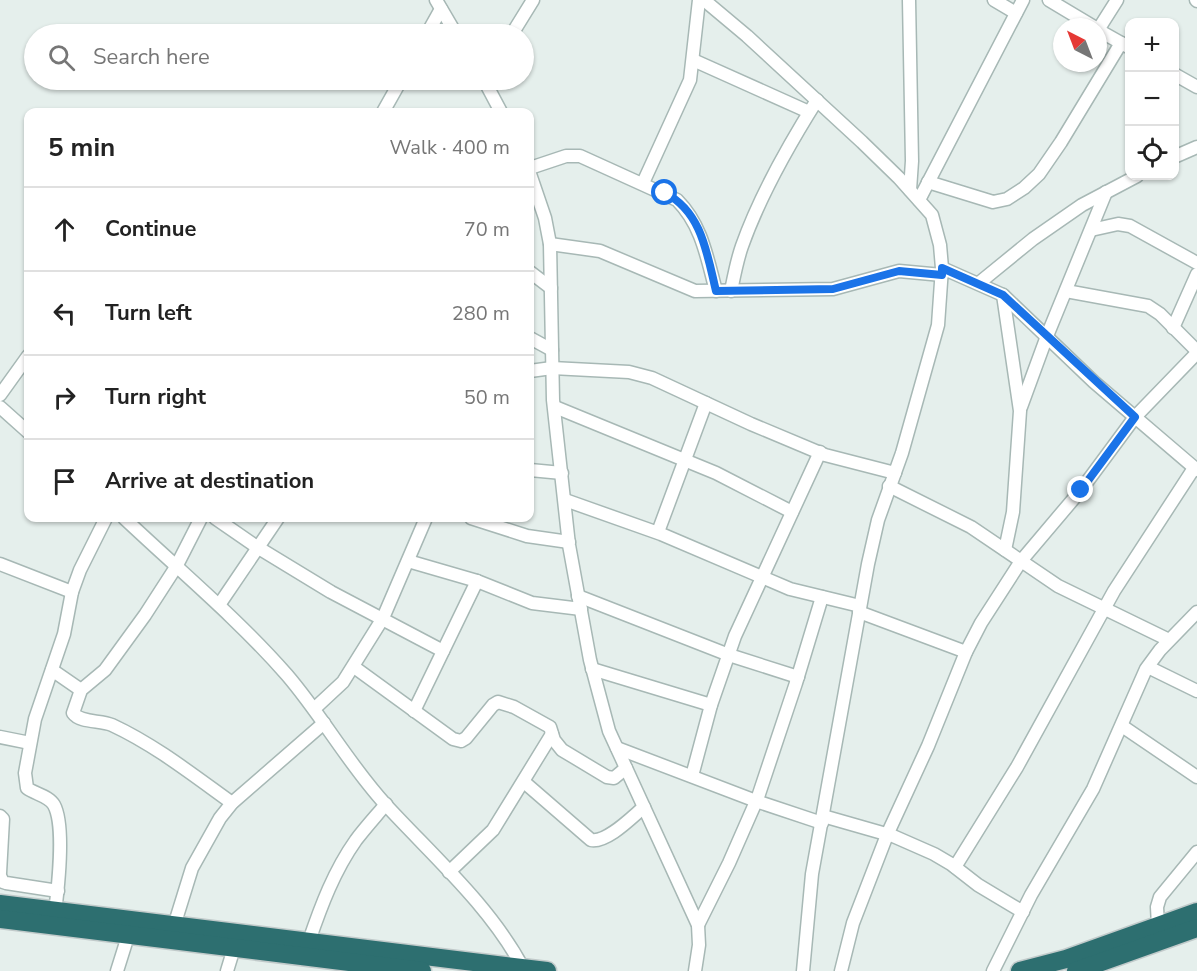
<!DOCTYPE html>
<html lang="en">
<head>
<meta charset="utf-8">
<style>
  body { margin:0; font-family:"Nunito Sans",sans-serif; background:#f6f6f6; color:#222 }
  .controls { position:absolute; right:18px; top:18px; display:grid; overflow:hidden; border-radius:12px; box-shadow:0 2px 4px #0004 }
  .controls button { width:54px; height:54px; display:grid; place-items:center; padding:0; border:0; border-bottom:2px solid #e0e0e0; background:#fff; color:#222; font:30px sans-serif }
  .compass { position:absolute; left:1053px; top:18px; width:54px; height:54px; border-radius:50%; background:#fff; box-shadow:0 2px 4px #0004; rotate:318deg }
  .stop { position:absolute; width:18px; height:18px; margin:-14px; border:4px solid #1a73e8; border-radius:50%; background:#fff }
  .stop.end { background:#1a73e8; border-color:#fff; box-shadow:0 2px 6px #0008 }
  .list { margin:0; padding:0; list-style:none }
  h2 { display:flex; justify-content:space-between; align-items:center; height:78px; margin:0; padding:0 24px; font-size:26px }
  h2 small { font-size:20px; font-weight:400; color:#767676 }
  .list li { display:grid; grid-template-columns:39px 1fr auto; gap:18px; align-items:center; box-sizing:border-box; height:84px; padding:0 24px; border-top:2px solid #e0e0e0 }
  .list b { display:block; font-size:22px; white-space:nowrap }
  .list em { font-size:20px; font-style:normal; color:#767676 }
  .icon { flex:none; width:33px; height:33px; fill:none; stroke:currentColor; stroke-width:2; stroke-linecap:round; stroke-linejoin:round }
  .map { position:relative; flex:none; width:1197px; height:971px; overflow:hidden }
  .search { position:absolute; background:#fff; box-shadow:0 2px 4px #0004; left:24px; top:24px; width:510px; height:66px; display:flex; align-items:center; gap:15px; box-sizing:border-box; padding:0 21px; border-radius:33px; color:#767676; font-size:22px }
  .panel { position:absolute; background:#fff; box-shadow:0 2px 4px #0004; left:24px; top:108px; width:510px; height:414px; border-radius:12px }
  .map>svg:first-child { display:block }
</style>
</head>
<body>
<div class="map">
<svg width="1197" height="971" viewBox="0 0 1197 971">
  <rect width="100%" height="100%" fill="#e5efec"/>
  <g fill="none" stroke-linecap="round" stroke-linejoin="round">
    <g stroke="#a7b8b5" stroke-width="15">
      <g id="street">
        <polyline points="436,0 456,34"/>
        <polyline points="704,0 747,36 862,142 899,178 932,215 940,245 942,268 938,325 902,453 878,520 868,564 812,874 803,971"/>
        <polyline points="909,0 912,161 910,190"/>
        <polyline points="994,0 1016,13"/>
        <polyline points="1049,0 1094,27"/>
        <polyline points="1196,0 1197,1"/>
        <polyline points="1098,30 1130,48"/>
        <polyline points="1098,30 1117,0"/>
        <polyline points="427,34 441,9"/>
        <polyline points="512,34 533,0"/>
        <polyline points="693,60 809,112"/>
        <polyline points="1174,74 1197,87"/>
        <polyline points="484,80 501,112"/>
        <polyline points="383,112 401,80"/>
        <polyline points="1174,157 1197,147"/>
        <path d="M530 168 566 156H580L677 200C702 225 707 258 716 291"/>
        <polyline points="530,174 545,218 550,244 553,400 569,545 590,660 609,731 698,925 699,945 695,971"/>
        <polyline points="928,182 993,202 1007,199 1024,188 1039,174 1061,142 1121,43"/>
        <polyline points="643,183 690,80 699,0"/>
        <polyline points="919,200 1023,0"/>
        <polyline points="1091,230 1118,224 1130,226 1197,263"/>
        <polyline points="550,244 600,251 695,291 833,289 899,271 942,275"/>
        <polyline points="942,268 1003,295 1094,382 1197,470"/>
        <polyline points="530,272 551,288"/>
        <polyline points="979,283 1033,239 1082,205 1137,176"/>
        <path d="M731 291C734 276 737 260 742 246 760 195 788 146 817 100"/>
        <polyline points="1066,291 1148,306 1160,314 1197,351"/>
        <polyline points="1003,295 1020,411 1013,512 1005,550"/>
        <polyline points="1173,328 1197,274"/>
        <polyline points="530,338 552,350"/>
        <polyline points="530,371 552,368 629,372 652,378 751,424 825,455 895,473"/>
        <polyline points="0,395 28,356"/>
        <polyline points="0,407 28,432"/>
        <polyline points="555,407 716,473 792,512"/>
        <polyline points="1021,407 1047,336 1106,192"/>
        <polyline points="530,470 562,473"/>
        <polyline points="889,486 971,527 1058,586 1169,640"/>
        <polyline points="565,500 661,534 790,589 860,606"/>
        <path d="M124 518C179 570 237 618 287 675 323 717 349 765 386 805 433 856 490 906 523 968"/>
        <path d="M201 518 176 567 145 615 105 670 81 690 73 713C80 723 101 720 112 725 155 745 193 775 232 803"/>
        <polyline points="215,518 257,547 331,592 443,651"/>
        <polyline points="471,518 527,536 569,542"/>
        <polyline points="658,532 706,403"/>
        <polyline points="408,561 477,581 532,603 581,609"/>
        <polyline points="0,564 72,592"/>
        <polyline points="578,596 729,655 798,677"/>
        <polyline points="219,605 278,518"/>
        <polyline points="859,612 966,652"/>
        <polyline points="354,667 453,739 461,741 466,738 493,705 498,702 514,707 550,727 554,740 562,750 607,777 614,778 626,768"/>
        <polyline points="1148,667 1197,691"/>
        <polyline points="592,669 711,705"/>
        <polyline points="52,670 81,690"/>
        <polyline points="314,709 343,682 383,618 426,518"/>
        <polyline points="414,711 477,581"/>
        <polyline points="1122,726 1197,777"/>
        <polyline points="0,737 30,743"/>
        <polyline points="617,748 756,801 822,823"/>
        <polyline points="692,776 711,705 735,636 820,452"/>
        <path d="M524 782 591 840C607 843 632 817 644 807"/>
        <polyline points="0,816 3,819 0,873"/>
        <polyline points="823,816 893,836 934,854 951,864 978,885 1023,912"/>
        <polyline points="955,867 1017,767 1114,591 1194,468"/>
        <polyline points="449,872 493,830 552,734"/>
        <polyline points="0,876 3,882 6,883 58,891"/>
        <path d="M55 912C58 888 65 825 54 805 49 796 35 794 27 788L25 773 35 719 64 634 72 592 80 570 106 518"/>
        <polyline points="698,925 729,863 758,797 796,683 822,597"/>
        <polyline points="174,926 192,868 220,818 232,803 324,723"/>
        <polyline points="1158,926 1157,907 1160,897 1197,852"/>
        <path d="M309 941C321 906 334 871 356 840 365 828 376 816 386 804"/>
        <polyline points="117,971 128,936"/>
        <polyline points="227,971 234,948"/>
        <polyline points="841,971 853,923 887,835 928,746 966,652 981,623 1021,561 1081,490 1135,417 1197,353"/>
        <polyline points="993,971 1031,895 1093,789 1146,669 1160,650 1197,612"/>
      </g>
    </g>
    <g stroke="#c1caca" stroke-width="21">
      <g id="highway">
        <polyline points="0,904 547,971"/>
        <polyline points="0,919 422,971"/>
        <polyline points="1020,971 1066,959 1197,912"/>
        <polyline points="1076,971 1197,928"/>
      </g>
    </g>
    <use href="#street" stroke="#fff" stroke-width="12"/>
    <use href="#highway" stroke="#2d6f70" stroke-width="18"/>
  </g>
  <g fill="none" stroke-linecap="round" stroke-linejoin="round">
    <path stroke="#1a73e8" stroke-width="8" d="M665 193C702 212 707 254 716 291L833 289 899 271 942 275V268L1003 295 1135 417 1081 490"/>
  </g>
</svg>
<div class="controls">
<button>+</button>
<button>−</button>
<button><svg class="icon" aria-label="locate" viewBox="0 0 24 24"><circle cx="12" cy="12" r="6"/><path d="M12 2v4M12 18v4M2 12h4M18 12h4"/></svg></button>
</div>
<svg class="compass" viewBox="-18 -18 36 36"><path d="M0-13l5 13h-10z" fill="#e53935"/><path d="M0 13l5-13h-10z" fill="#767676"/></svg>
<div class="stop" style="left:665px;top:193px"></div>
<div class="stop end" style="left:1081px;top:490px"></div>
<div class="search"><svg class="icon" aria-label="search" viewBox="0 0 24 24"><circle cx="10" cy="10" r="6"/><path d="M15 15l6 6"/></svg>Search here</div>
<section class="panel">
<h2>5 min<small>Walk · 400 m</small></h2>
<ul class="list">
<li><svg class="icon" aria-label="ahead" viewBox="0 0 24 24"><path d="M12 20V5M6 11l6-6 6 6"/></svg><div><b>Continue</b></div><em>70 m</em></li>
<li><svg class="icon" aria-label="left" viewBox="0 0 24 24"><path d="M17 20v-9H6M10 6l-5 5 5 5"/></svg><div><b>Turn left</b></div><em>280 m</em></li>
<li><svg class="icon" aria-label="right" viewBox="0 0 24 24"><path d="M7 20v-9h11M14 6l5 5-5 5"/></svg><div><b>Turn right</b></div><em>50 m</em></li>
<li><svg class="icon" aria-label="arrive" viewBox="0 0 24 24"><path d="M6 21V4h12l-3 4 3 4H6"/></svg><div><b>Arrive at destination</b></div></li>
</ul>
</section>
</div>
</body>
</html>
